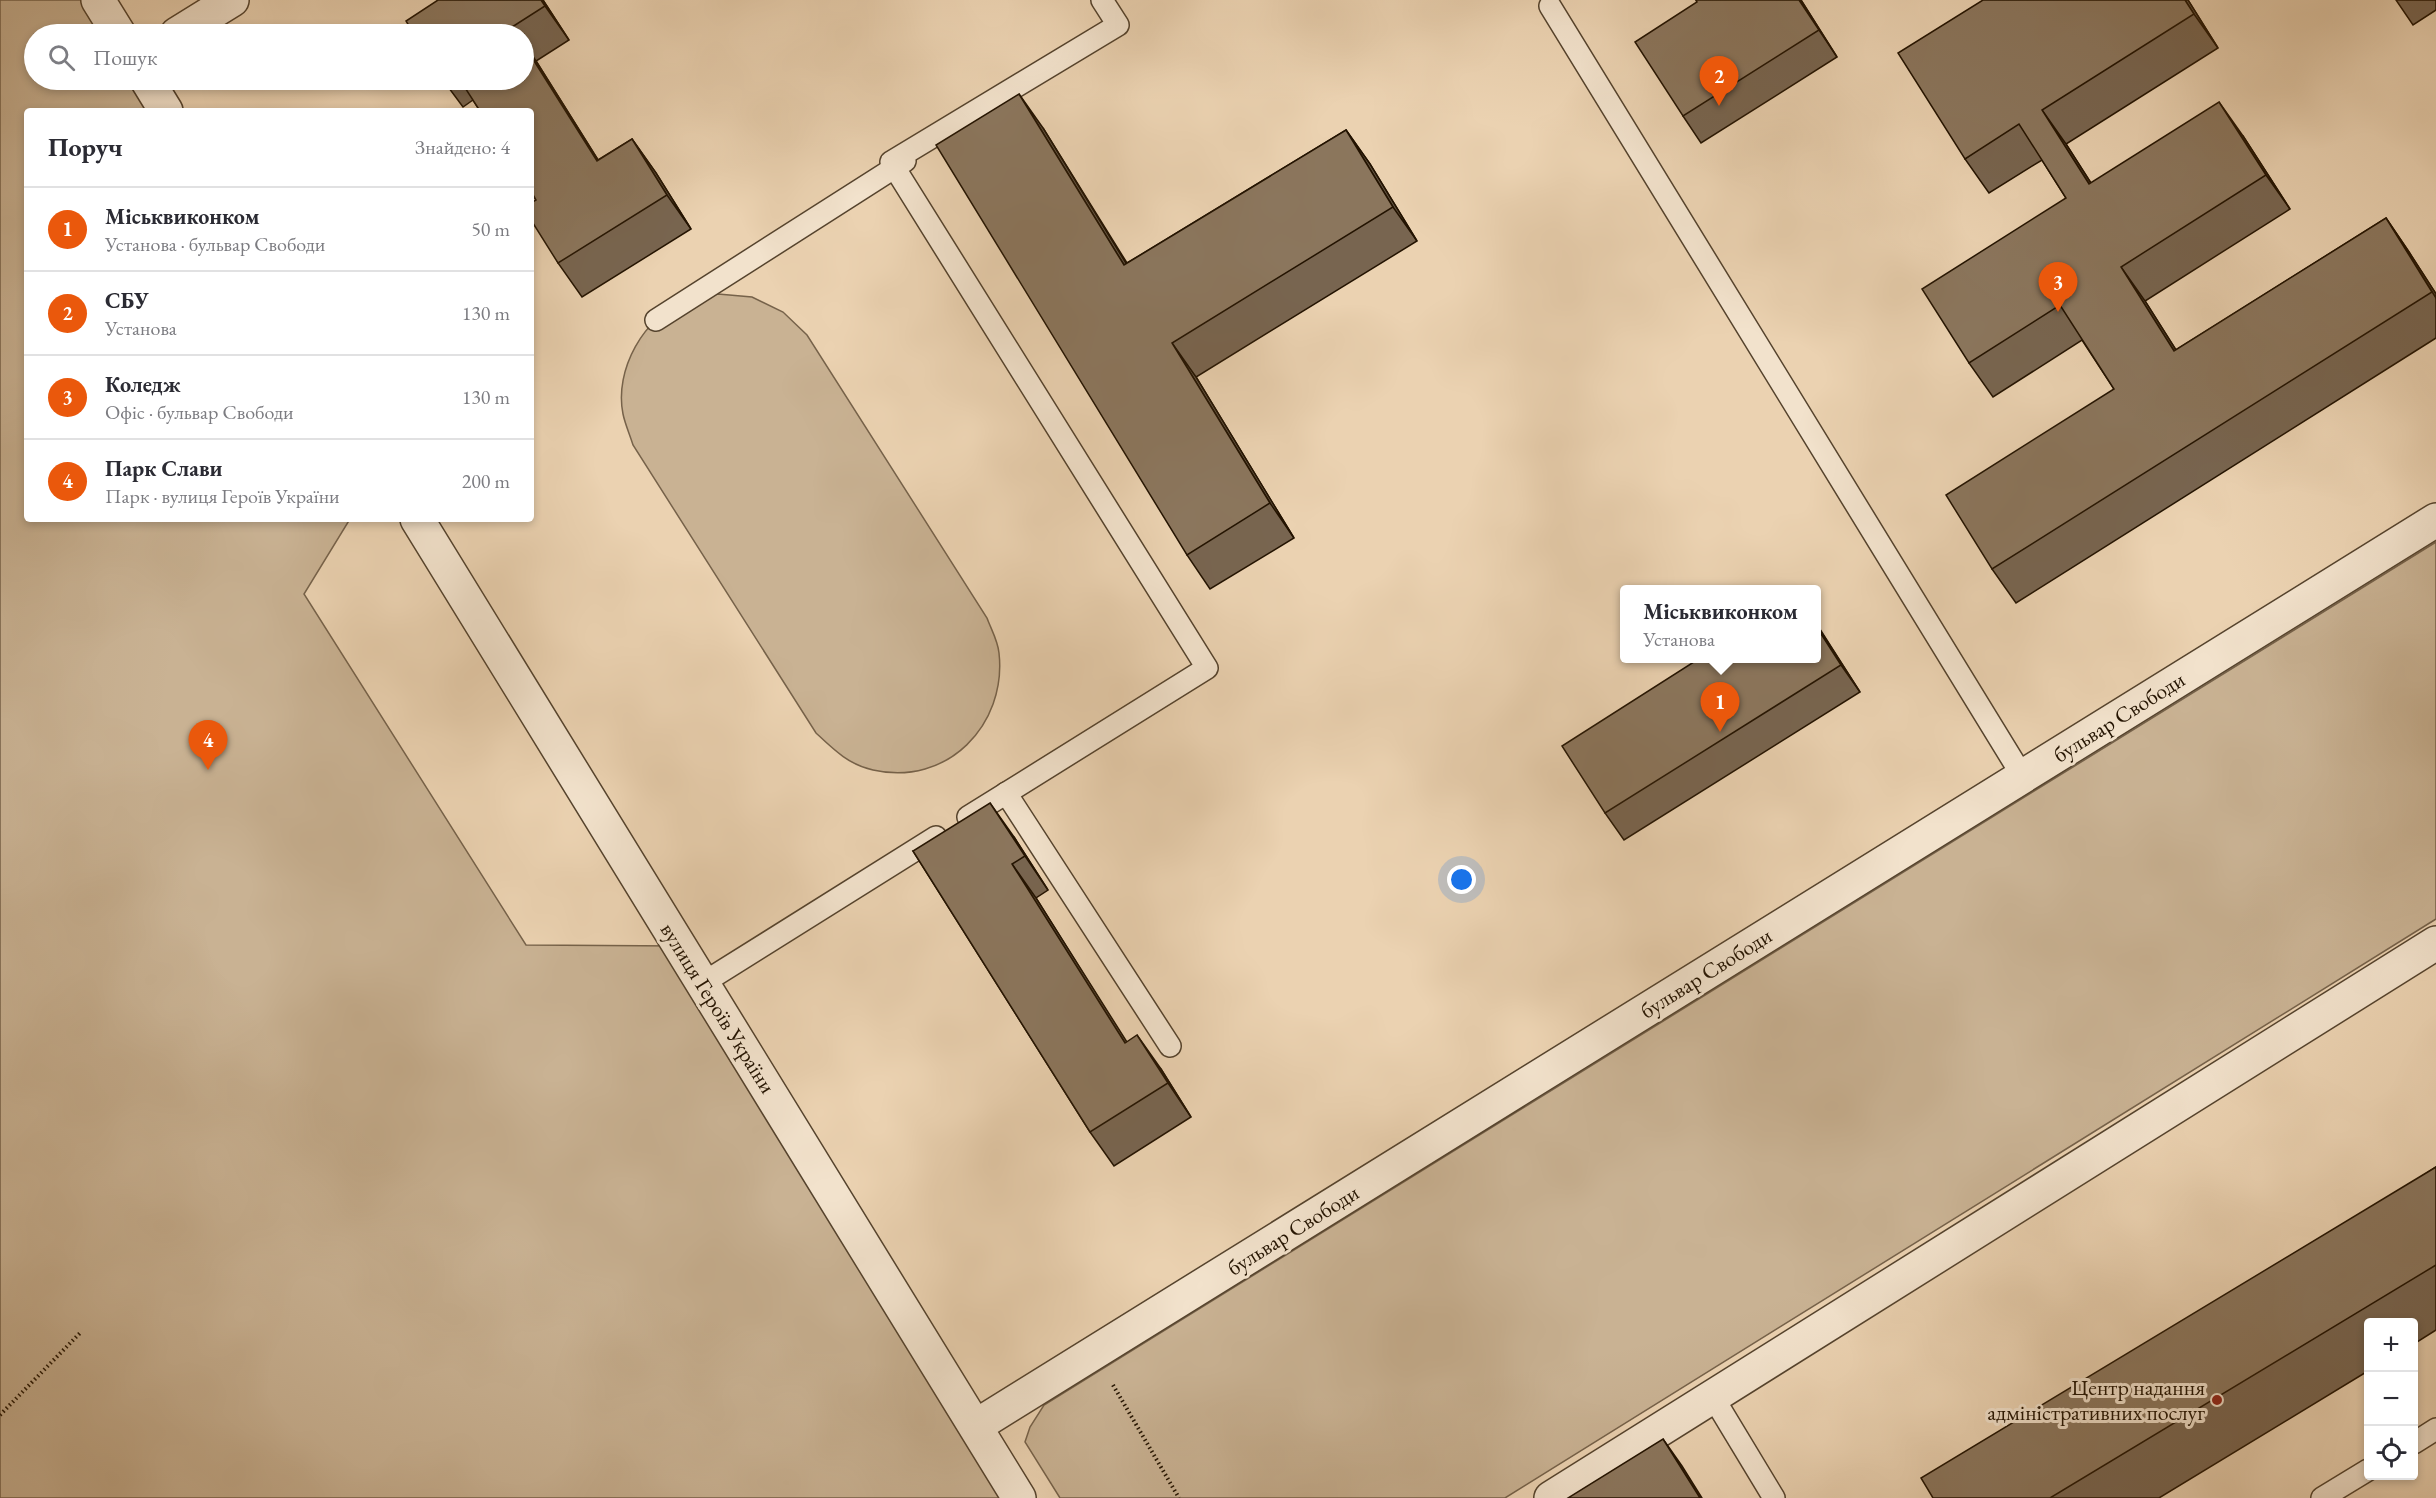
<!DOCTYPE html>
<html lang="uk">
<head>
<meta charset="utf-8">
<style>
  body { margin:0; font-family:"EB Garamond",serif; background:#f2f2f3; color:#2b2b33 }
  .controls { position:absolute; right:18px; bottom:18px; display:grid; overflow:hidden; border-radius:6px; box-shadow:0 3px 9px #0003 }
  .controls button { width:54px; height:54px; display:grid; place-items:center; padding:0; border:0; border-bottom:2px solid #e1e1e2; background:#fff; color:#2b2b33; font:30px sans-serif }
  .you { position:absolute; left:1462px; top:880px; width:21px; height:21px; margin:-15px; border:4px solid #fff; border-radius:50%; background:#1a73e8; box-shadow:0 0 0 9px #1a73e833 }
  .badge { display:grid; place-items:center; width:39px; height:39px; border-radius:50%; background:#ea580c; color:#fff; font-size:20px; font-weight:700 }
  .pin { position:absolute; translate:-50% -50px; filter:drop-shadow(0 2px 3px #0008) }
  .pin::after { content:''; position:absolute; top:32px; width:21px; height:18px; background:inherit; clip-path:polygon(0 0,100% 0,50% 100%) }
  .popup { position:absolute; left:1620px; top:585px; width:201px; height:78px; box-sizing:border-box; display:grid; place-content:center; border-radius:6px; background:#fff; filter:drop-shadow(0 2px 4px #0005); font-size:20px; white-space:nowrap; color:#7c7c81 }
  .popup b { font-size:22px; color:#2b2b33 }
  .popup::after { content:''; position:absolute; left:50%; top:100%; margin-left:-12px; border:12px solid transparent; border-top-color:#fff }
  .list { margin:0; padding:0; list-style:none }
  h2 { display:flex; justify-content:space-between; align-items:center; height:78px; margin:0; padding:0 24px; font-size:26px }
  h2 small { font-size:20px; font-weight:400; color:#7c7c81 }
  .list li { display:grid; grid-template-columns:39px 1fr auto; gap:18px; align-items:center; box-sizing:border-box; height:84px; padding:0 24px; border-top:2px solid #e1e1e2 }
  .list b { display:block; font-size:22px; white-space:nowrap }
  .list p { margin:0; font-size:20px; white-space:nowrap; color:#7c7c81 }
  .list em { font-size:20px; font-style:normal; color:#7c7c81 }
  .icon { flex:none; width:33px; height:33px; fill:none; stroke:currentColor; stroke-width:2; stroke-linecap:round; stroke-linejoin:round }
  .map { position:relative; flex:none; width:2436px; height:1498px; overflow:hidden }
  .search { position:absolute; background:#fff; box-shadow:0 3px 9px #0003; left:24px; top:24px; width:510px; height:66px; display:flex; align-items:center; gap:15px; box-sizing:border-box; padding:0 21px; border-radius:33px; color:#7c7c81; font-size:22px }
  .panel { position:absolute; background:#fff; box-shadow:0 3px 9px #0003; left:24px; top:108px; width:510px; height:414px; border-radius:6px }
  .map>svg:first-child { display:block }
</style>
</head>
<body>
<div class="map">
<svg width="2436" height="1498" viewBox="0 0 2436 1498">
  <rect width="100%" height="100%" fill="#ebd2b1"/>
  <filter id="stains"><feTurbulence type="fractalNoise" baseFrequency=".00333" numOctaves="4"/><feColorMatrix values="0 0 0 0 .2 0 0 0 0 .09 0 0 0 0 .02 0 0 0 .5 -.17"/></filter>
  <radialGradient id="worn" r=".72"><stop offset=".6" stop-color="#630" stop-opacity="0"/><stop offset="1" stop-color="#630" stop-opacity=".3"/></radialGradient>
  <g fill="#c9b293" stroke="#76624a" stroke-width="1.5">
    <polygon points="0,0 97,0 118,34 34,34 34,80 146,80 165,111 27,111 27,519 350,519 304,594 526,945 680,946 1011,1498 0,1498"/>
    <path d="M718 294 752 297 783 312 807 335 987 618C991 629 998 641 999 653 1007 725 947 787 873 770 849 765 833 749 816 733L633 445C630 435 625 424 623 414 614 370 644 316 686 301 696 298 708 296 718 294Z"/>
    <polygon points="2436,542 2436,919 1505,1498 1060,1498 1025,1442 1030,1427 1044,1405"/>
  </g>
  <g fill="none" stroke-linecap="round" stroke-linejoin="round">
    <g stroke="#55432d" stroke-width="24">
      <g id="service">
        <polyline points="1550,6 2023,777"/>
        <polyline points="656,320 905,161"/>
        <polyline points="1006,793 1170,1046"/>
        <polyline points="968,817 1207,668 891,162 1118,25 1102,0"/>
        <polyline points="703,983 936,837"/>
        <polyline points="1713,1397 1774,1498"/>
        <polyline points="2414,1443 2436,1429"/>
        <polyline points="2322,1498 2368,1470"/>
      </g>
    </g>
    <g stroke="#55432d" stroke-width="36">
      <polyline id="minor" points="177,34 232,0"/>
    </g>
    <g stroke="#55432d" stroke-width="36">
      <g id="tertiary">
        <polyline points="98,0 119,34"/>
        <polyline points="147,80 166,111"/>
        <polyline points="417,519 1019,1498"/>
        <polyline points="976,1426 2436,520"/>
        <polyline points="1551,1498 2436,943"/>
      </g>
    </g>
    <g stroke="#231301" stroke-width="4" stroke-dasharray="1.5 3" stroke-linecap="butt">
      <polyline points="1113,1385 1179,1498"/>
      <polyline points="0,1415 81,1332"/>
    </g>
    <use href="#service" stroke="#f2e2cc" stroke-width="21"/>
    <use href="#minor" stroke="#f2e2cc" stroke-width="33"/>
    <use href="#tertiary" stroke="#f2e2cc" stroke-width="33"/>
  </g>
  <g fill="#786550" stroke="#231301" stroke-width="1.5">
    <polygon points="438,0 543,0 569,40 536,61 598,160 632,139 656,173 691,229 582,297 558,263 536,200 473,100 463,107 443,80 524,80 524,34 414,34"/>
    <polygon points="1696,0 1801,0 1837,57 1701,143 1683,116 1697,2"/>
    <polygon points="2188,0 2218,48 2066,144 2091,183 2243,136 2290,209 2145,301 2176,350 2386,218 2409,252 2436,294 2436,338 2016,603 1992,569 2114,389 2082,340 1993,397 1969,363 2066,198 2042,160 1989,193 1965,159"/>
    <polygon points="2396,0 2436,0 2436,10 2413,25"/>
    <polygon points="1043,128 1127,263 1346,130 1370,164 1417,241 1196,377 1294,538 1210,589 1187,555"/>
    <polygon points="1816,623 1860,692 1624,840 1605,813 1816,658"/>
    <polygon points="1014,837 1048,890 1036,898 1126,1042 1161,1069 1191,1117 1114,1166 1090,1132 913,851"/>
    <polygon points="2436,1167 2436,1330 2414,1344 2414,1323 2368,1323 2368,1371 2159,1498 1933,1498"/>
  </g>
  <g fill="#615341" stroke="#231301" stroke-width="1.5">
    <polygon points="541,0 543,0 569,40 545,6"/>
    <polygon points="1799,0 1801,0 1837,57"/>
    <polygon points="2185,0 2188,0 2218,48 2194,14"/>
    <polygon points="524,43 536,61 620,195 597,161 524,45"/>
    <polygon points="1019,94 1043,128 1148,299 1124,265"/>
    <polygon points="2219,102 2243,136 2290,209 2266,175"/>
    <polygon points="2042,110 2066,144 2113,218 2089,184"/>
    <polygon points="1346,130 1370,164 1417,241 1393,207"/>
    <polygon points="632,139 656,173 691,229 667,195"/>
    <polygon points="2386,218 2409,252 2436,294 2436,298"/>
    <polygon points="2121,267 2145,301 2198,385 2174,351"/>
    <polygon points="1172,343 1196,377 1294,538 1270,503"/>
    <polygon points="1816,623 1816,624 1860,692 1841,665 1816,626"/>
    <polygon points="990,803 1014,837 1048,890 1025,856"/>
    <polygon points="1012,864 1036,898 1149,1077 1125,1043"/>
    <polygon points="1137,1035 1161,1069 1191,1117 1168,1083"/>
    <polygon points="1663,1439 1682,1466 1702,1498 1700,1498"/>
  </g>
  <g fill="#8b765d" stroke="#231301" stroke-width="1.5">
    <polygon points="438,0 541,0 545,6 512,27 517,34 414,34 406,21"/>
    <polygon points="1696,0 1799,0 1819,30 1683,116 1635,42 1697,2"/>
    <polygon points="1983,0 2185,0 2194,14 2042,110 2089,184 2219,102 2266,175 2121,267 2174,351 2386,218 2432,292 1992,569 1946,495 2114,389 2060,305 1969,363 1922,289 2066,198 2019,124 1965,159 1898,53"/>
    <polygon points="524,45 597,161 632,139 667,195 558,263 531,220 531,203 536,200 531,191 531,111 480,111 460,80 524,80"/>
    <polygon points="1019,94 1124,265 1346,130 1393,207 1172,343 1270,503 1187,555 936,145"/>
    <polygon points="1816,626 1841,665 1605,813 1562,746 1700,658 1816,658"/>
    <polygon points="990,803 1025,856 1012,864 1125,1043 1137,1035 1168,1083 1090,1132 913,851"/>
    <polygon points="2436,1167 2436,1265 2050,1498 1933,1498 1921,1478"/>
    <polygon points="1663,1439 1700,1498 1568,1498"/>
  </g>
  <circle fill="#8f2418" stroke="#f2e2cc" stroke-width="2" cx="2217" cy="1400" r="6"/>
  <g text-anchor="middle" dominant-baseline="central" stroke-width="6" stroke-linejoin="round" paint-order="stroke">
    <g font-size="22" fill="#231301" stroke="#f2e2cc">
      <text transform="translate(2119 717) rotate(-32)">бульвар Свободи</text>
      <text transform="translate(1706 973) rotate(-32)">бульвар Свободи</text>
      <text transform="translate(718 1008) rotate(58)">вулиця Героїв України</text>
      <text transform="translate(1293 1230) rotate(-32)">бульвар Свободи</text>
    </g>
    <g font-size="22" fill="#231301" stroke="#f2e2cc" text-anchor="end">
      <text x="2205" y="1387">Центр надання<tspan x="2205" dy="25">адміністративних послуг</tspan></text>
    </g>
  </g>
  <rect width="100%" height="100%" filter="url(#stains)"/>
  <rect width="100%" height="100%" fill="url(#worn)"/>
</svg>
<div class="controls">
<button>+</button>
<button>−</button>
<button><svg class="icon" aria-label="locate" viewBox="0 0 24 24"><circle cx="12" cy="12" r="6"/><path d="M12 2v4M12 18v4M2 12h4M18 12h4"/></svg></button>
</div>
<div class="you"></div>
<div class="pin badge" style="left:1720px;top:732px">1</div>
<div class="popup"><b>Міськвиконком</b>Установа</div>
<div class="pin badge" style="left:1719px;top:106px">2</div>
<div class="pin badge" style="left:2058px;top:312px">3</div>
<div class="pin badge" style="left:208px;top:770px">4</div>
<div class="search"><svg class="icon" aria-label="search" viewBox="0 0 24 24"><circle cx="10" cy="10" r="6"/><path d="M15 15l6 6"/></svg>Пошук</div>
<section class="panel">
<h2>Поруч<small>Знайдено: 4</small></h2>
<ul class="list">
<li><span class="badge">1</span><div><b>Міськвиконком</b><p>Установа · бульвар Свободи</p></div><em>50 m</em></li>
<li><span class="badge">2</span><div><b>СБУ</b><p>Установа</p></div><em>130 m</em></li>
<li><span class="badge">3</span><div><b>Коледж</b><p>Офіс · бульвар Свободи</p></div><em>130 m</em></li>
<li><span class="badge">4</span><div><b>Парк Слави</b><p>Парк · вулиця Героїв України</p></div><em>200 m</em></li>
</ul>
</section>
</div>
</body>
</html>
